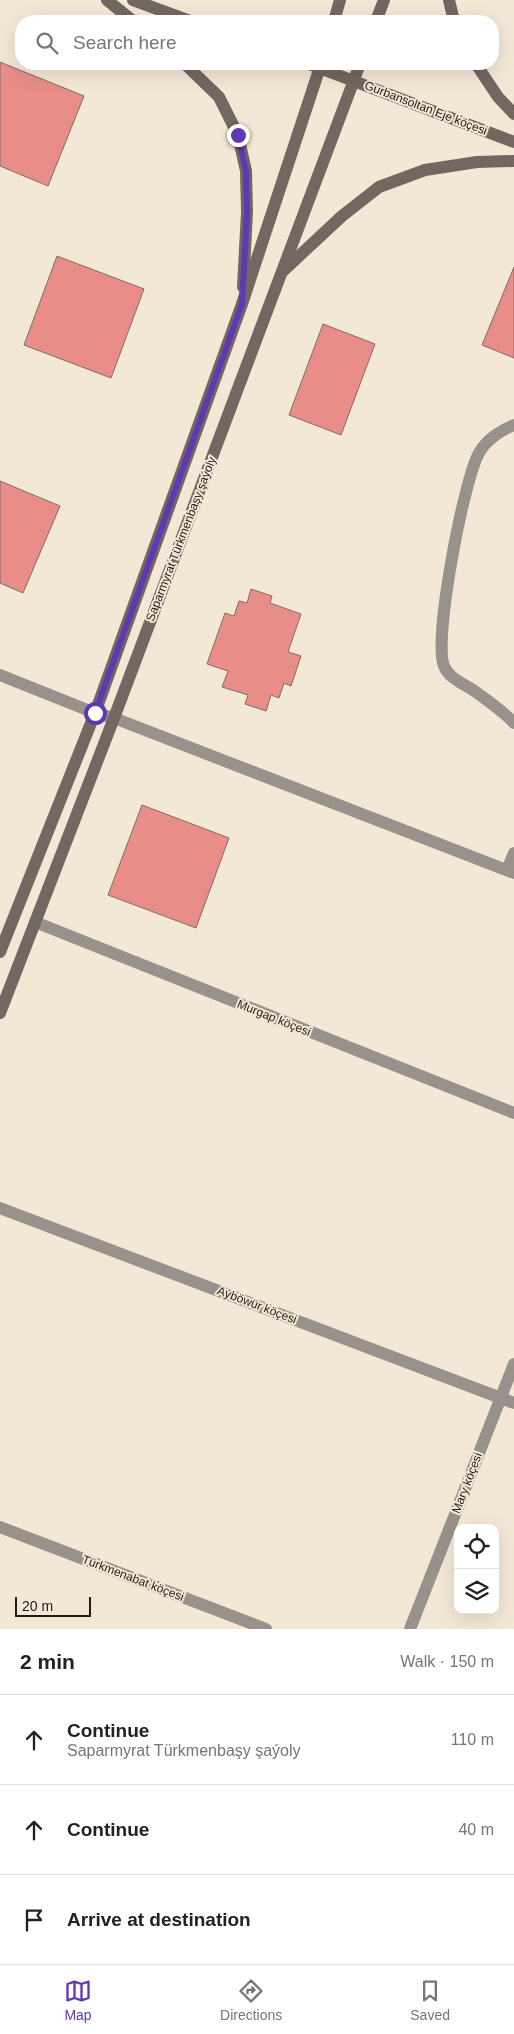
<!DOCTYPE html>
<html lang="en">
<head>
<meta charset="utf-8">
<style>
  body { margin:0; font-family:Arial,sans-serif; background:#f6f6f6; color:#222 }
  .controls { position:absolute; right:15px; bottom:15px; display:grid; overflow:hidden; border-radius:10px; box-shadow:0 5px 20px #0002 }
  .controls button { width:45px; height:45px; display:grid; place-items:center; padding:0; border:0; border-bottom:1px solid #e0e0e0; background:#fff; color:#222; font:25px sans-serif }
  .scale { position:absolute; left:15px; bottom:12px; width:76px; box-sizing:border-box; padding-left:5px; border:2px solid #1f1b15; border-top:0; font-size:14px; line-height:18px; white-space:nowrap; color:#1f1b15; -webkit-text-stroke:4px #f3e8d6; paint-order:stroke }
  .stop { position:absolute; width:15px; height:15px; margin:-11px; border:4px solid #5e39b1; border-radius:50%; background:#fff }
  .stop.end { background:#5e39b1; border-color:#fff; box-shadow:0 1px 5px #0008 }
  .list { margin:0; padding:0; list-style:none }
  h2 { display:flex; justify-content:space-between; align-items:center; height:65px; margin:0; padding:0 20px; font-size:21px }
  h2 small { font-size:16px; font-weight:400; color:#767676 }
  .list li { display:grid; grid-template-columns:32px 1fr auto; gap:15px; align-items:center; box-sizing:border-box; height:90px; padding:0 20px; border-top:1px solid #e0e0e0 }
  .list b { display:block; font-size:19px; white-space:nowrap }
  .list p { margin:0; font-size:16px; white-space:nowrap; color:#767676 }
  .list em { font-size:16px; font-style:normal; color:#767676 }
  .icon { flex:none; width:28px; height:28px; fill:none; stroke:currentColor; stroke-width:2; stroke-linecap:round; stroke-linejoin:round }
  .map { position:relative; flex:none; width:514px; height:1629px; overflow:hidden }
  .search { position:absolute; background:#fff; box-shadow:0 5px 20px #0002; left:15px; right:15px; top:15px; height:55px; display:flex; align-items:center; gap:12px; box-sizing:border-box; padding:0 18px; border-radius:20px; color:#767676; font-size:19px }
  .sheet { height:335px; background:#fff }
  nav { display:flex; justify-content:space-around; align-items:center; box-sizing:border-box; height:70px; border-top:1px solid #e0e0e0; background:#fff; font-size:14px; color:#767676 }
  nav a { display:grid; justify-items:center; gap:2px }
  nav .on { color:#5e39b1 }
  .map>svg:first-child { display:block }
</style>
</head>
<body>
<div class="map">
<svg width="514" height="1629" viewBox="0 0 514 1629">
  <rect width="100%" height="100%" fill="#f3e8d6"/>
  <g fill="#e98d88" stroke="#806b69">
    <polygon points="0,62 84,96 48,186 0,166"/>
    <polygon points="57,256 144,289 111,378 24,345"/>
    <polygon points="514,267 514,358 482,345"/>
    <polygon points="323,324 375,344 341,435 289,415"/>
    <polygon points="0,481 60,506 23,593 0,583"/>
    <polygon points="251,589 272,596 270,603 301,614 288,652 301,656 291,686 284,683 279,698 271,695 266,711 245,704 248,695 222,687 228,671 207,664 225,613 234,616 239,601 247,603"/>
    <polygon points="142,805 229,838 196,928 108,895"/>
  </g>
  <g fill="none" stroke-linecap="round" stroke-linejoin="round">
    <g stroke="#99918c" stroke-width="12">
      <path d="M514 425C501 430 486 440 479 453 464 479 433 639 444 666 449 679 465 684 476 692 488 701 504 712 514 723"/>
      <polyline points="0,675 95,713 114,718 514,873"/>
      <polyline points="507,870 514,853"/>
      <polyline points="35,922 514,1113"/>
      <polyline points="0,1208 514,1403"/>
      <polyline points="0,1527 266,1629"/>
      <polyline points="410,1629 514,1364"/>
    </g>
    <g stroke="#736761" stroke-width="12">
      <polyline points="107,0 133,21"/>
      <polyline points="133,0 190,21"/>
      <polyline points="449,0 454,21"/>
      <polyline points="334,21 340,0"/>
      <polyline points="376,21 384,0"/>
      <polyline points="185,64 219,97 238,135 246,171 247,212 243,287"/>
      <polyline points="309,64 514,142"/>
      <polyline points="476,64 498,97 514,114"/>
      <polyline points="283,271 342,216 379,187 425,170 477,162 514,161"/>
      <polyline points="0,952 95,713 242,304 321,64"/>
      <polyline points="0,1013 114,718 360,64"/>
    </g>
  </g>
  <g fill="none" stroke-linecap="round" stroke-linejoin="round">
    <polyline stroke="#5e39b1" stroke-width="6" points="95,713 242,304 247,212 246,171 238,135"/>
  </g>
  <g text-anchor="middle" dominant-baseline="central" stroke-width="4" stroke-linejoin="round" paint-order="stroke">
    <g font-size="12" fill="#1f1b15" stroke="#f3e8d6">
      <text transform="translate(426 108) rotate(21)">Gurbansoltan Eje köçesi</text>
      <text transform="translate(181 539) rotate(-69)">Saparmyrat Türkmenbaşy şaýoly</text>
      <text transform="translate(274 1018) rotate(22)">Murgap köçesi</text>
      <text transform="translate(257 1305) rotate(21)">Aýböwür köçesi</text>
      <text transform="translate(467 1483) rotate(-69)">Mary köçesi</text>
      <text transform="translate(133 1578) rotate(21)">Türkmenabat köçesi</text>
    </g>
  </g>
</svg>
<div class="controls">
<button><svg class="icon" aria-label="locate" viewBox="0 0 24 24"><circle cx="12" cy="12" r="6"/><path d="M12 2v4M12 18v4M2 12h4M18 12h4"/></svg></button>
<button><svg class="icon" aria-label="layers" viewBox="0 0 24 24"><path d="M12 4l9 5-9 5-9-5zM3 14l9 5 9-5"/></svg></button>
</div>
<div class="scale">20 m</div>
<div class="stop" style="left:95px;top:713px"></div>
<div class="stop end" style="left:238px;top:135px"></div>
<div class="search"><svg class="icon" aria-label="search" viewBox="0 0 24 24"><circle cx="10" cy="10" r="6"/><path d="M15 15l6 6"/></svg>Search here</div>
</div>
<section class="sheet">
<h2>2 min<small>Walk · 150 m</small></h2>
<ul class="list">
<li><svg class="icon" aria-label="ahead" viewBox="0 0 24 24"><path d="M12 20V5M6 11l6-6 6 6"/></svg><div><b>Continue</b><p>Saparmyrat Türkmenbaşy şaýoly</p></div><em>110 m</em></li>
<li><svg class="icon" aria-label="ahead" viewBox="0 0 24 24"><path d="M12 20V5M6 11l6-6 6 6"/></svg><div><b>Continue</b></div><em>40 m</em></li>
<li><svg class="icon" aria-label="arrive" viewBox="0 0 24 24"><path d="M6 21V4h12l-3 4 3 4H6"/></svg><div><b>Arrive at destination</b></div></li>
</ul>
</section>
<nav>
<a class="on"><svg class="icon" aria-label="map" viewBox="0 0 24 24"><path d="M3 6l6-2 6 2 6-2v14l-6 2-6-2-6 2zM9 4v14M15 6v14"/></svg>Map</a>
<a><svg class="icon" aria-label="directions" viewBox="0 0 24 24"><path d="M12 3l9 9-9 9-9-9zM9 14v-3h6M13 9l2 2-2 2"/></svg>Directions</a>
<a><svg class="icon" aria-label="saved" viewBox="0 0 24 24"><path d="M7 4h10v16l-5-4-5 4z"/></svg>Saved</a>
</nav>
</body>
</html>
